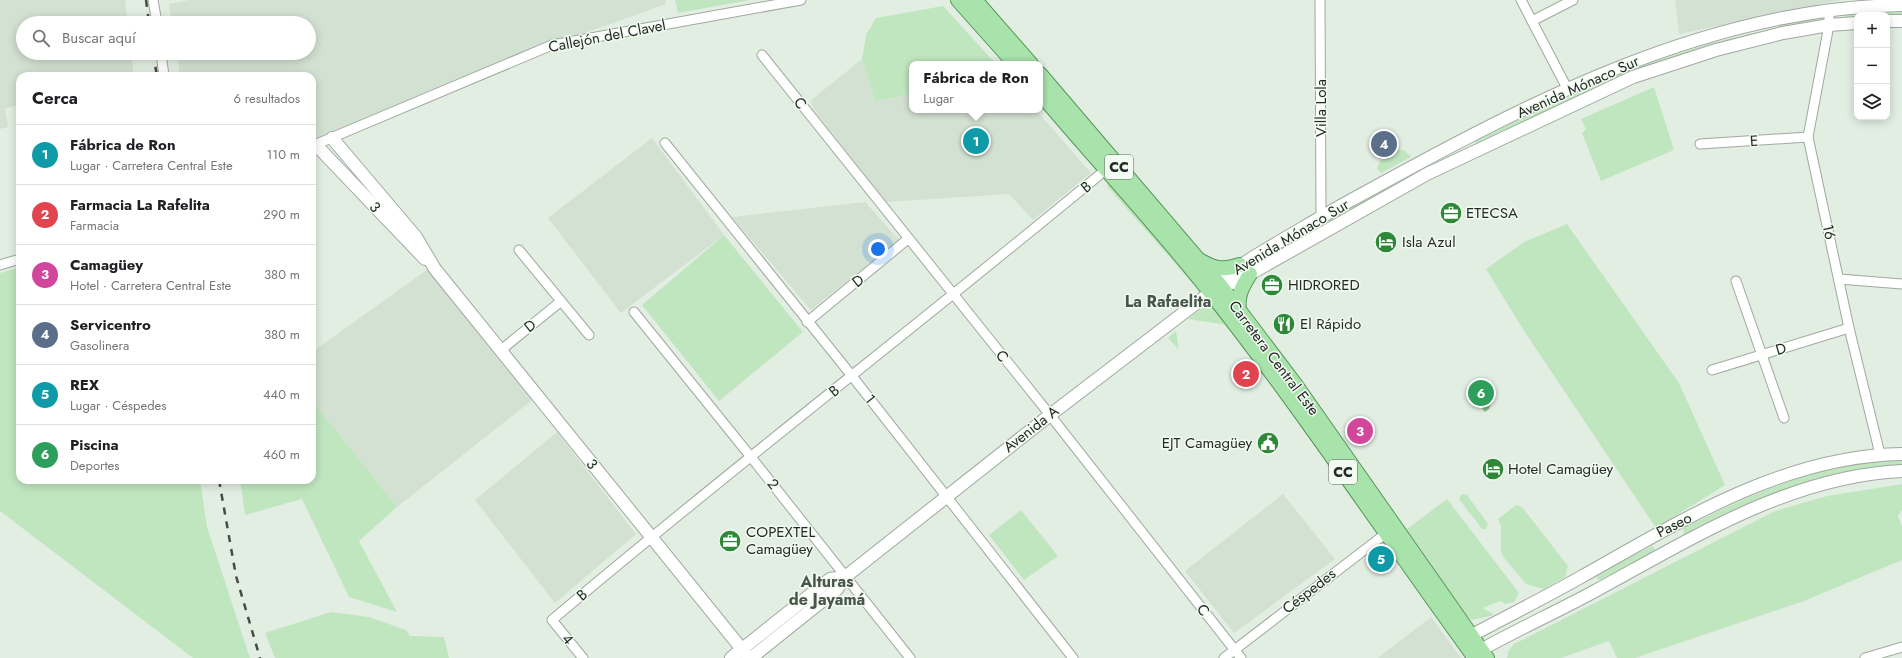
<!DOCTYPE html>
<html lang="es">
<head>
<meta charset="utf-8">
<style>
  body { margin:0; font-family:Jost,sans-serif; background:#f2f2f2; color:#202124 }
  .controls { position:absolute; right:12px; top:12px; display:grid; overflow:hidden; border-radius:8px; box-shadow:0 2px 10px #0003 }
  .controls button { width:36px; height:36px; display:grid; place-items:center; padding:0; border:0; border-bottom:1px solid #e0e0e0; background:#fff; color:#202124; font:20px sans-serif }
  .you { position:absolute; left:878px; top:249px; width:14px; height:14px; margin:-10px; border:3px solid #fff; border-radius:50%; background:#1a73e8; box-shadow:0 0 0 6px #1a73e833 }
  .badge { display:grid; place-items:center; width:26px; height:26px; border-radius:50%; background:#1a73e8; color:#fff; font-size:13px; font-weight:700 }
  .pin { position:absolute; translate:-50% -50%; border:2px solid #fff; box-shadow:0 1px 4px #0006 }
  .popup { position:absolute; left:909px; top:61px; width:134px; height:52px; box-sizing:border-box; display:grid; place-content:center; border-radius:8px; background:#fff; filter:drop-shadow(0 1px 3px #0005); font-size:13px; white-space:nowrap; color:#757577 }
  .popup b { font-size:15px; color:#202124 }
  .popup::after { content:''; position:absolute; left:50%; top:100%; margin-left:-8px; border:8px solid transparent; border-top-color:#fff }
  .list { margin:0; padding:0; list-style:none }
  h2 { display:flex; justify-content:space-between; align-items:center; height:52px; margin:0; padding:0 16px; font-size:17px }
  h2 small { font-size:13px; font-weight:400; color:#757577 }
  .list li { display:grid; grid-template-columns:26px 1fr auto; gap:12px; align-items:center; box-sizing:border-box; height:60px; padding:0 16px; border-top:1px solid #e0e0e0 }
  .list b { display:block; font-size:15px; white-space:nowrap }
  .list p { margin:0; font-size:13px; white-space:nowrap; color:#757577 }
  .list em { font-size:13px; font-style:normal; color:#757577 }
  .icon { flex:none; width:22px; height:22px; fill:none; stroke:currentColor; stroke-width:2; stroke-linecap:round; stroke-linejoin:round }
  .map { position:relative; flex:none; width:1902px; height:658px; overflow:hidden }
  .search { position:absolute; background:#fff; box-shadow:0 2px 10px #0003; left:16px; top:16px; width:300px; height:44px; display:flex; align-items:center; gap:10px; box-sizing:border-box; padding:0 14px; border-radius:22px; color:#757577; font-size:15px }
  .panel { position:absolute; background:#fff; box-shadow:0 2px 10px #0003; left:16px; top:72px; width:300px; height:412px; border-radius:12px }
  .map>svg:first-child { display:block }
</style>
</head>
<body>
<div class="map">
<svg width="1902" height="658" viewBox="0 0 1902 658">
  <rect width="100%" height="100%" fill="#e3eee3"/>
  <g fill="#d2e1d2">
    <polygon points="0,0 125,0 128,23 23,23 23,53 131,53 134,76 20,76 20,105 5,108 8,127 0,129"/>
    <polygon points="189,0 665,0 666,4 552,45 312,145 312,76 180,76 177,53 309,53 309,23 172,23 169,4"/>
    <polygon points="1675,0 1842,0 1679,34"/>
    <polygon points="862,59 875,101 912,94 912,110 1036,110 1091,173 1033,220 1009,194 887,202 818,115 810,101"/>
    <polygon points="652,138 724,235 621,313 548,218"/>
    <polygon points="865,202 899,240 811,310 732,217"/>
    <polygon points="431,267 535,398 397,507 312,400 312,352"/>
    <polygon points="557,432 636,534 555,603 475,500"/>
    <polygon points="1283,494 1335,559 1234,633 1185,571"/>
    <polygon points="1431,617 1461,658 1378,658"/>
  </g>
  <g fill="#c0e6c0">
    <polygon points="675,0 750,0 678,13"/>
    <polygon points="943,6 996,64 912,64 912,94 875,101 862,59 866,35 876,18"/>
    <polygon points="1902,12 1902,16 1857,15 1857,18 1845,17 1846,14"/>
    <polygon points="1815,18 1816,21 1630,73 1476,143 1474,140 1630,69 1712,43"/>
    <polygon points="1654,87 1674,150 1601,181 1582,133 1586,129 1581,119"/>
    <polygon points="1398,150 1404,150 1411,157 1381,173 1377,169 1380,161"/>
    <polygon points="1413,173 1415,175 1332,222 1330,219"/>
    <polygon points="1110,184 1193,281 1193,284 1107,186"/>
    <polygon points="1567,224 1679,383 1725,485 1656,528 1526,334 1486,269 1524,242"/>
    <polygon points="1307,231 1310,231 1310,234 1244,272 1253,264"/>
    <polygon points="724,235 803,332 719,401 642,305"/>
    <polygon points="20,267 20,480 200,480 207,527 250,658 193,658 0,511 0,273"/>
    <polygon points="1208,306 1213,308 1227,325 1188,319 1202,308"/>
    <polygon points="1176,331 1179,350 1168,338"/>
    <polygon points="312,400 397,507 359,541 397,612 349,597 302,499 245,515 240,480 312,480"/>
    <path d="M1902 459V466C1826 468 1756 501 1689 534H1684L1683 528C1710 515 1738 501 1766 490 1809 472 1856 462 1902 459Z"/>
    <polygon points="1902,484 1902,510 1898,516 1902,527 1902,560 1804,601 1635,658 1617,658 1609,641 1561,658 1507,658 1508,651 1514,644 1775,511 1827,496"/>
    <polygon points="1462,494 1467,495 1488,524 1486,529 1482,529 1459,499"/>
    <polygon points="1447,499 1519,593 1514,602 1505,604 1500,601 1483,608 1494,615 1472,620 1466,615 1407,529"/>
    <polygon points="1516,505 1522,507 1568,566 1565,577 1544,589 1526,584 1504,558 1501,551 1501,526 1498,519"/>
    <polygon points="1021,510 1058,556 1024,580 989,535"/>
    <polygon points="1652,546 1655,549 1655,552 1600,580 1597,579 1597,574"/>
    <polygon points="331,612 369,617 406,630 410,636 444,637 449,658 275,658 265,633"/>
  </g>
  <polygon fill="#89bf8a" points="1481,381 1493,399 1489,409 1485,412 1474,398 1474,388"/>
  <g fill="none" stroke-linecap="round" stroke-linejoin="round">
    <g stroke="#9fa99f" stroke-width="11">
      <g id="street">
        <polyline points="153,0 157,23"/>
        <polyline points="1320,0 1321,216"/>
        <polyline points="1521,0 1568,90"/>
        <polyline points="1829,9 1829,25 1808,137 1849,328 1880,454"/>
        <polyline points="1532,21 1573,0"/>
        <polyline points="161,53 164,76"/>
        <polyline points="762,55 1050,415 1241,658"/>
        <polyline points="665,143 852,376 1073,658"/>
        <polyline points="1700,144 1808,137"/>
        <polyline points="312,146 552,45 801,0"/>
        <polyline points="519,250 589,335"/>
        <polyline points="0,265 20,259"/>
        <polyline points="1839,279 1902,284"/>
        <polyline points="1736,281 1784,418"/>
        <polyline points="634,312 751,457 910,658"/>
        <polyline points="807,322 908,239"/>
        <polyline points="501,350 560,302"/>
        <polyline points="1712,370 1849,328"/>
        <path d="M583 658 552 620C735 465 925 320 1109 167"/>
        <polyline points="1224,658 1389,531"/>
        <polyline points="1865,658 1902,647"/>
      </g>
    </g>
    <g stroke="#9fa99f" stroke-width="14">
      <g id="secondary">
        <polyline points="1887,21 1902,21"/>
        <polyline points="332,138 416,237 435,269 749,658"/>
        <polyline points="316,145 425,259"/>
        <polyline points="1220,285 1233,283 1250,274 1427,174 1633,77 1716,50 1783,33 1829,25 1857,23"/>
        <path d="M1463 640C1502 619 1542 599 1581 577 1681 521 1783 456 1902 454"/>
        <path d="M1474 654C1513 631 1555 613 1595 591 1691 539 1790 476 1902 471"/>
        <polyline points="731,658 830,579 845,577"/>
        <path d="M751 658 837 589 845 577 1050 415 1220 285C1235 266 1256 256 1277 243 1303 228 1329 212 1355 198 1524 105 1705 8 1902 5"/>
      </g>
    </g>
    <g stroke="#559659" stroke-width="16">
      <g id="primary">
        <polyline points="958,0 1015,64"/>
        <polyline points="975,0 1031,64"/>
        <polyline points="1040,74 1220,285 1295,384 1487,658"/>
        <path d="M1040 93C1096 160 1156 223 1210 292 1303 410 1386 536 1475 658"/>
        <path d="M1201 261C1217 270 1224 270 1240 265"/>
        <path d="M1239 311C1237 295 1242 287 1250 274"/>
      </g>
    </g>
    <use href="#street" stroke="#fff" stroke-width="9"/>
    <use href="#secondary" stroke="#fff" stroke-width="12"/>
    <use href="#primary" stroke="#a9e3ac" stroke-width="14"/>
    <g stroke="#464b46" stroke-width="2.5" stroke-dasharray="7 7" stroke-linecap="butt">
      <polyline points="146,0 149,23"/>
      <polyline points="153,53 157,76"/>
      <polyline points="219,480 236,576 260,658"/>
    </g>
  </g>
  <defs>
    <g id="office-disc" transform="scale(1.15)"><circle r="9.5" fill="#2e8838" stroke="#f1fbf1"/><path d="M-6-3h4V-5.5h4V-3h4V5H-6ZM-1-4.5V-3h2v-1.5ZM-6 0V1H6V0Z" fill="#fff"/></g>
    <g id="hotel-disc" transform="scale(1.15)"><circle r="9.5" fill="#2e8838" stroke="#f1fbf1"/><path d="M-6-4.5h1.5V1H6V5H4.5V3h-9V5H-6ZM-4 0a1.8 1.8 0 1 1 3.6 0ZM.5 0V-2.5h3Q6-2.5 6 0Z" fill="#fff"/></g>
    <g id="restaurant-disc" transform="scale(1.15)"><circle r="9.5" fill="#2e8838" stroke="#f1fbf1"/><path d="M-5-6h1v4h1v-4h1v4h1v-4h1v5L-1.5 .5V6h-2V.5L-5-1ZM5-6V6H3V1.5H1.5Q1.5-4 5-6Z" fill="#fff"/></g>
    <g id="civic-disc" transform="scale(1.15)"><circle r="9.5" fill="#2e8838" stroke="#f1fbf1"/><path d="M-.6-6.5H3V-4.5H.6V-3L4-1V1h2V6H-6V1h2V-1L-.6-3ZM-1.2 2.5V6h2.4V2.5Z" fill="#fff"/></g>
  </defs>
  <g fill-rule="evenodd">
    <use href="#office-disc" x="1451" y="213"/>
    <use href="#hotel-disc" x="1386" y="242"/>
    <use href="#office-disc" x="1272" y="285"/>
    <use href="#restaurant-disc" x="1284" y="324"/>
    <use href="#civic-disc" x="1268" y="443"/>
    <use href="#hotel-disc" x="1493" y="469"/>
    <use href="#office-disc" x="730" y="541"/>
  </g>
  <g text-anchor="middle" dominant-baseline="central" stroke-width="3" stroke-linejoin="round" paint-order="stroke">
    <g fill="#f1fbf1" stroke="#636963" stroke-width="1">
      <rect x="1105" y="155" width="28" height="24" rx="3"/>
      <rect x="1329" y="460" width="28" height="24" rx="3"/>
    </g>
    <g font-size="14" font-weight="bold" fill="#262a26">
      <text x="1119" y="167">CC</text>
      <text x="1343" y="472">CC</text>
    </g>
    <g font-size="15" fill="#262a26" stroke="#f1fbf1">
      <text transform="translate(607 36) rotate(-11)">Callejón del Clavel</text>
      <text transform="translate(1578 87) rotate(-24)">Avenida Mónaco Sur</text>
      <text transform="translate(800 103) rotate(51)">C</text>
      <text transform="translate(1321 108) rotate(-90)">Villa Lola</text>
      <text transform="translate(1754 141) rotate(-4)">E</text>
      <text transform="translate(1086 187) rotate(-39)">B</text>
      <text transform="translate(375 207) rotate(47)">3</text>
      <text transform="translate(1829 232) rotate(78)">16</text>
      <text transform="translate(1291 237) rotate(-31)">Avenida Mónaco Sur</text>
      <text transform="translate(858 281) rotate(-39)">D</text>
      <text transform="translate(530 326) rotate(-39)">D</text>
      <text transform="translate(1781 349) rotate(-17)">D</text>
      <text transform="translate(1002 356) rotate(51)">C</text>
      <text transform="translate(1274 358) rotate(53)">Carretera Central Este</text>
      <text transform="translate(834 391) rotate(-39)">B</text>
      <text transform="translate(870 399) rotate(52)">1</text>
      <text transform="translate(1031 429) rotate(-38)">Avenida A</text>
      <text transform="translate(592 464) rotate(51)">3</text>
      <text transform="translate(773 484) rotate(52)">2</text>
      <text transform="translate(1674 525) rotate(-27)">Paseo</text>
      <text transform="translate(1309 591) rotate(-38)">Céspedes</text>
      <text transform="translate(582 595) rotate(-40)">B</text>
      <text transform="translate(1203 610) rotate(52)">C</text>
      <text transform="translate(568 639) rotate(51)">4</text>
    </g>
    <g font-size="15" fill="#262a26" stroke="#f1fbf1" text-anchor="start">
      <text x="1466" y="213">ETECSA</text>
      <text x="1402" y="242">Isla Azul</text>
      <text x="1288" y="285">HIDRORED</text>
      <text x="1300" y="324">El Rápido</text>
      <text x="1252" y="443" text-anchor="end">EJT Camagüey</text>
      <text x="1508" y="469">Hotel Camagüey</text>
      <text x="746" y="532">COPEXTEL<tspan x="746" dy="17">Camagüey</tspan></text>
    </g>
    <g font-size="16" font-weight="bold" fill="#4b544b" stroke="#f1fbf1">
      <text x="1168" y="301">La Rafaelita</text>
      <text x="827" y="581">Alturas<tspan x="827" dy="18">de Jayamá</tspan></text>
    </g>
  </g>
</svg>
<div class="controls">
<button>+</button>
<button>−</button>
<button><svg class="icon" aria-label="layers" viewBox="0 0 24 24"><path d="M12 4l9 5-9 5-9-5zM3 14l9 5 9-5"/></svg></button>
</div>
<div class="you"></div>
<div class="pin badge" style="left:976px;top:141px;background:#0f9aa8">1</div>
<div class="popup"><b>Fábrica de Ron</b>Lugar</div>
<div class="pin badge" style="left:1246px;top:374px;background:#e0444e">2</div>
<div class="pin badge" style="left:1360px;top:431px;background:#d1479c">3</div>
<div class="pin badge" style="left:1384px;top:144px;background:#5c6f8a">4</div>
<div class="pin badge" style="left:1381px;top:559px;background:#0f9aa8">5</div>
<div class="pin badge" style="left:1481px;top:393px;background:#2e9e5b">6</div>
<div class="search"><svg class="icon" aria-label="search" viewBox="0 0 24 24"><circle cx="10" cy="10" r="6"/><path d="M15 15l6 6"/></svg>Buscar aquí</div>
<section class="panel">
<h2>Cerca<small>6 resultados</small></h2>
<ul class="list">
<li><span class="badge" style="background:#0f9aa8">1</span><div><b>Fábrica de Ron</b><p>Lugar · Carretera Central Este</p></div><em>110 m</em></li>
<li><span class="badge" style="background:#e0444e">2</span><div><b>Farmacia La Rafelita</b><p>Farmacia</p></div><em>290 m</em></li>
<li><span class="badge" style="background:#d1479c">3</span><div><b>Camagüey</b><p>Hotel · Carretera Central Este</p></div><em>380 m</em></li>
<li><span class="badge" style="background:#5c6f8a">4</span><div><b>Servicentro</b><p>Gasolinera</p></div><em>380 m</em></li>
<li><span class="badge" style="background:#0f9aa8">5</span><div><b>REX</b><p>Lugar · Céspedes</p></div><em>440 m</em></li>
<li><span class="badge" style="background:#2e9e5b">6</span><div><b>Piscina</b><p>Deportes</p></div><em>460 m</em></li>
</ul>
</section>
</div>
</body>
</html>
